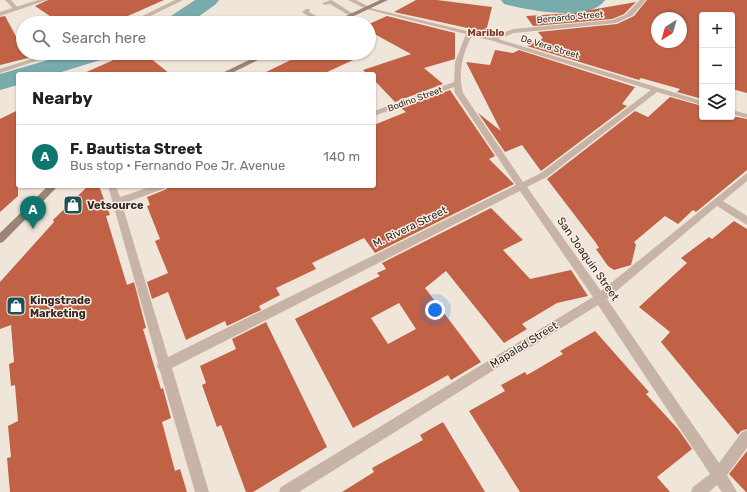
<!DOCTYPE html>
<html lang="en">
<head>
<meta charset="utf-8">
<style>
  body { margin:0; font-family:Rubik,sans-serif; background:#f6f6f6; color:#222 }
  .controls { position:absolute; right:12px; top:12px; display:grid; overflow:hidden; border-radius:4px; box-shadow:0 1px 3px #0004 }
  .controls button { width:36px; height:36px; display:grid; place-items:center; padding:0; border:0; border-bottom:1px solid #e0e0e0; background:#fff; color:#222; font:20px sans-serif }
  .compass { position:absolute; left:651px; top:12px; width:36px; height:36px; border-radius:50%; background:#fff; box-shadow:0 1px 3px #0004; rotate:217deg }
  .you { position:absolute; left:435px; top:310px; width:14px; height:14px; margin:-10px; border:3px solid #fff; border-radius:50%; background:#1a73e8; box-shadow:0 0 0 6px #1a73e833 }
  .badge { display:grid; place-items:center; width:26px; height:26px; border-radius:50%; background:#0f766e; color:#fff; font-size:13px; font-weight:700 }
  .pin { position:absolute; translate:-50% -33px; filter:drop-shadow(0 1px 2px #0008) }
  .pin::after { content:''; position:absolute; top:21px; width:14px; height:12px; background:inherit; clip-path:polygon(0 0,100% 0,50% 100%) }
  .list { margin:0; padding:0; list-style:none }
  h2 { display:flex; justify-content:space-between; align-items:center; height:52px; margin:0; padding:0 16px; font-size:17px }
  h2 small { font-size:13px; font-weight:400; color:#767676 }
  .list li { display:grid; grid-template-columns:26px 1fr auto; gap:12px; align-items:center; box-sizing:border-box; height:64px; padding:0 16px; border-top:1px solid #e0e0e0 }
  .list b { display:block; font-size:15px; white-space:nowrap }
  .list p { margin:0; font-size:13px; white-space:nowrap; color:#767676 }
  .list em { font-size:13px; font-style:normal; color:#767676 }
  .icon { flex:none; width:22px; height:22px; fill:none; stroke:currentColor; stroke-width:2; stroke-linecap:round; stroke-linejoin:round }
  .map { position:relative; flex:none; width:747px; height:492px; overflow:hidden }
  .search { position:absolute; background:#fff; box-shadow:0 1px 3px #0004; left:16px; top:16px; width:360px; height:44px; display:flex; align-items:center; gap:10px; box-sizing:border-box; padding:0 14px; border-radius:22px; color:#767676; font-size:15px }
  .panel { position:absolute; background:#fff; box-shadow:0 1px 3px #0004; left:16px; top:72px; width:360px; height:116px; border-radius:4px }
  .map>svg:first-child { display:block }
</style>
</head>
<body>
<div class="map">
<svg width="747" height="492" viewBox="0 0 747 492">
  <rect width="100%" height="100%" fill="#f0e5d9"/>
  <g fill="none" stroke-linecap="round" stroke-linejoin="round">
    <g fill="#79abac" fill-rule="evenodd">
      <polygon points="195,0 219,0 216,4 190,23 165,23 168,18"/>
      <path d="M501 0H605C590 23 526 10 504 4Z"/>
      <polygon points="72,53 110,53 107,58 55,74 18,74 18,85 0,90 0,74"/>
    </g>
  </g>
  <g fill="#c16246" fill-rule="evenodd">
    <polygon points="48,0 164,0 112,23 60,23 35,6"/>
    <polygon points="416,0 437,0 492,7 486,32 394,12"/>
    <path d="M647 0H747V93L732 89V15H702V99L677 92 680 89 641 78 639 80 527 46 543 38 538 32 617 24 634 16ZM657 18H681V42H657Z"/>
    <polygon points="636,2 624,14 612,19 533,26 526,16 573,13"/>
    <polygon points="5,16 18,40 22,39 23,41 23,53 30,53 32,57 0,65 0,17"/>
    <polygon points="387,16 455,33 455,59 424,68 443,84 395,102 374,80 374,74 367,74 363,70 411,54 369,31 369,24"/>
    <polygon points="495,50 513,53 519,50 635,87 622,104 627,106 541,171 522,145 505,152 478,113 501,131 466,62 490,65"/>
    <polygon points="129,53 144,53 170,74 82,74"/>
    <polygon points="305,53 368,53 323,74 262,74"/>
    <polygon points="450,90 495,156 489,159 514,184 375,253 364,238 312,263 316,269 276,288 280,295 259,306 261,310 227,326 225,321 186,340 168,292 152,299 147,282 168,273 155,241 160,239 147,206 150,205 147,197 167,189 168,186 374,186 374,125 406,112 401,108"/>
    <polygon points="670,97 702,106 702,117 737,117 747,119 747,170 696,212 693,210 678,224 665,216 634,242 636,245 631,265 614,270 608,266 596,249 599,248 596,243 547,179 635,111 648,117"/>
    <polygon points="18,110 18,196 0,212 0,119"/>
    <polygon points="88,186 99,186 110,215 106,216 127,285 134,282 146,328 143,329 161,389 163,388 171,418 162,422 175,471 180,469 187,492 10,492 7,458 11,457 8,426 18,421 15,385 11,386 9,364 14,362 11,325 0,329 0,282 54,222 53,220"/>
    <path d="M491 208 523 240 503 250 530 279 571 270 588 296 557 303 522 324 527 329 504 343 446 271 425 288 481 362 451 380 448 375 353 428 295 319 380 276 377 273 386 269 382 263ZM399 303 416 329 388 344 371 318Z"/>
    <polygon points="734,221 747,229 747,429 741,431 738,435 661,342 670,332 639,307 687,263 681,258 709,237 712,239"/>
    <polygon points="266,322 327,447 253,492 246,492 221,425 217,427 202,385 206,383 200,366 236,349 232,339"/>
    <polygon points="595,331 649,392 646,394 678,429 692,449 657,477 670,492 520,492 469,411 505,391 501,385 525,372 527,375 563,354 560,351"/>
    <polygon points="443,422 485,492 342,492 374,472 372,468 423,440 420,435"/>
    <polygon points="747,451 747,492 746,492 729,474"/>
  </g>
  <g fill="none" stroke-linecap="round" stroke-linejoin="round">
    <g fill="#c7b4a6" fill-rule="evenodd">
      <polygon points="5,0 11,0 19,9 18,10 14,10"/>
      <polygon points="331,0 333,1 355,15 350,16 330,4 325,5 322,3"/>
      <polygon points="348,0 356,0 371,8 366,9"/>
      <polygon points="306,9 310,9 309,12 329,23 321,23 303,13 302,12"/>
    </g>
    <g fill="#c7b4a6" fill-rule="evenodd">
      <polygon points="38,0 47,0 0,16 0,12"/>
      <polygon points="175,0 183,0 136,23 128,23"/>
      <path d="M640 0H646L633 15 616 23 514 33 498 39 702 101V105L657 92 547 177 527 187 601 291 747 173V181L723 201 747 216V225L717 206 607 299 719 463 742 432 747 430V448L727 475 737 492H722L717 485 709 492H691L693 487 710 474 598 305 299 492H279L281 487 593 297 520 191 172 368 209 492H195L160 371 157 366 158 363 108 186H116L120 197 153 186H167L166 188 122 204 168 357 516 185 455 93 454 87 374 116V111L454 82 455 62 466 34 366 9V7L492 37 513 29 612 20 625 15ZM472 36 490 40 651 90 541 173 523 182 463 93C458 73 462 54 472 36Z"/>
      <polygon points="50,53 60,53 0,73 0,69"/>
      <polygon points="732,110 747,114 747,118 732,114"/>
    </g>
    <g fill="#9b8477" fill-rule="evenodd">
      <polygon points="380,0 388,0 339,23 331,23"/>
      <polygon points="264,53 272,53 230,74 220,74"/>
      <polygon points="48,186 58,186 3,242 0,243 0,233"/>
    </g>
  </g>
  <defs>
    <g id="shop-square" transform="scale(1)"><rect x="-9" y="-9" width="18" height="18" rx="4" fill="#1e5153" stroke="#f8efe5"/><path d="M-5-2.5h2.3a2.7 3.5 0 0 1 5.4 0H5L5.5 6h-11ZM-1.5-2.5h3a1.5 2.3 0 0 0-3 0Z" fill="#fff"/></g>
  </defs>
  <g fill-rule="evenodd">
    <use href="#shop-square" x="73" y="205"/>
    <use href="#shop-square" x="16" y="306"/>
  </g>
  <g text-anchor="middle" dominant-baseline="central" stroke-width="3" stroke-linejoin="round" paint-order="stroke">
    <g font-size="9" fill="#342a27" stroke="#f8efe5">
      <text transform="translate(570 17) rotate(-5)">Bernardo Street</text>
      <text transform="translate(550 47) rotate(17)">De Vera Street</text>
      <text transform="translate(415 99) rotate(-20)">Bodino Street</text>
    </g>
    <g font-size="10" font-weight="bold" fill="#7f3723" stroke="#f8efe5">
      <text x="486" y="33">Mariblo</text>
    </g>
    <g font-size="11" font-weight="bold" fill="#342a27" stroke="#f8efe5" text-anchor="start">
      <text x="87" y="205">Vetsource</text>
      <text x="30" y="300">Kingstrade<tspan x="30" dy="13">Marketing</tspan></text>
    </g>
    <g font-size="11" fill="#342a27" stroke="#f8efe5">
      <text transform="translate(410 227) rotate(-26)">M. Rivera Street</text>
      <text transform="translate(588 259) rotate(55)">San Joaquin Street</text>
      <text transform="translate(524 345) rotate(-32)">Mapalad Street</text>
    </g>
  </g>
</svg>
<div class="controls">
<button>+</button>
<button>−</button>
<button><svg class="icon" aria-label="layers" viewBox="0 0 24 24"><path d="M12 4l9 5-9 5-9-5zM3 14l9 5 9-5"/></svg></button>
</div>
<svg class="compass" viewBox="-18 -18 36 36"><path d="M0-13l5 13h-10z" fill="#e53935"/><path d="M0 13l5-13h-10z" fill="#767676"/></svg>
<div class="you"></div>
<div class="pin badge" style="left:33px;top:229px">A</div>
<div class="search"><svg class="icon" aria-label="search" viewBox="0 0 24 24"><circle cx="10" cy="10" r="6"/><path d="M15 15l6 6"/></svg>Search here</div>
<section class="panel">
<h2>Nearby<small></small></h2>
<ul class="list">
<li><span class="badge">A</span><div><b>F. Bautista Street</b><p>Bus stop · Fernando Poe Jr. Avenue</p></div><em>140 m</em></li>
</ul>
</section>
</div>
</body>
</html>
